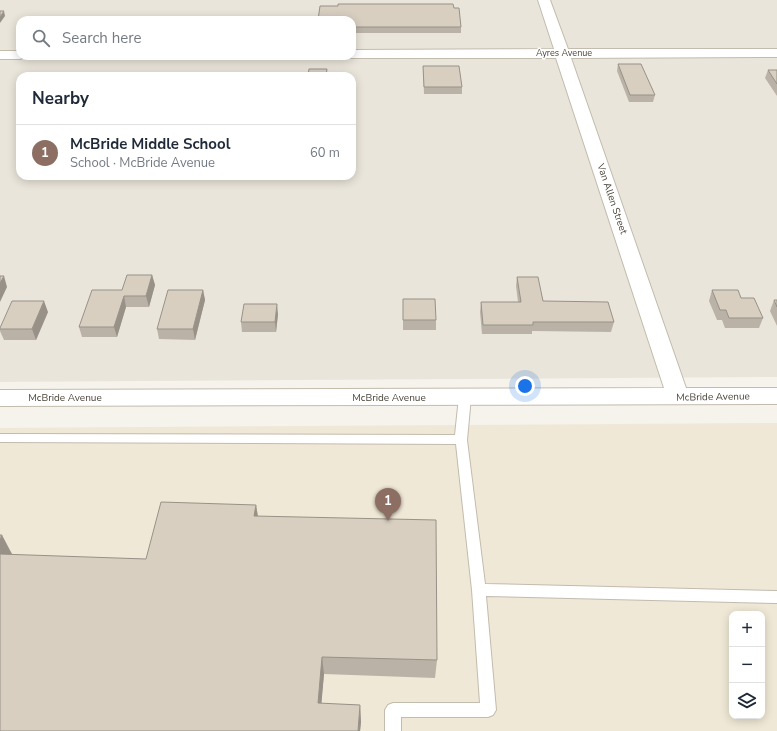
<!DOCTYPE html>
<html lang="en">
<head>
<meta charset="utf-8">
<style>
  body { margin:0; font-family:"Nunito Sans",sans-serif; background:#f2f2f3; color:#1f2937 }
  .controls { position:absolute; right:12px; bottom:12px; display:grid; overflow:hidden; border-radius:8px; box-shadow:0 2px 10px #0003 }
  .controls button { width:36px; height:36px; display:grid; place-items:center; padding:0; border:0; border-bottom:1px solid #e0e1e3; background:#fff; color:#1f2937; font:20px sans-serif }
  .you { position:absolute; left:525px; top:386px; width:14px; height:14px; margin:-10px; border:3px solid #fff; border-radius:50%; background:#1a73e8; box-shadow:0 0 0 6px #1a73e833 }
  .badge { display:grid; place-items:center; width:26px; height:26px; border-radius:50%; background:#0b8043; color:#fff; font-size:13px; font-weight:700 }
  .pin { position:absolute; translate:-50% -33px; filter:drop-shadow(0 1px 2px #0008) }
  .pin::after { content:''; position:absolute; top:21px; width:14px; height:12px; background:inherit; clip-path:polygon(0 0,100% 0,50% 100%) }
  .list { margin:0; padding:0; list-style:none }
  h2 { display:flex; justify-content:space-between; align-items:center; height:52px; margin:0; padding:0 16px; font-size:17px }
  h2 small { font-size:13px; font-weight:400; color:#747a83 }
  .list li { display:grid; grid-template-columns:26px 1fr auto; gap:12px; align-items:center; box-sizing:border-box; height:56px; padding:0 16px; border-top:1px solid #e0e1e3 }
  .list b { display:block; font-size:15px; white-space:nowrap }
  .list p { margin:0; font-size:13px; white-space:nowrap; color:#747a83 }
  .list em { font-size:13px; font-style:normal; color:#747a83 }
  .icon { flex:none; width:22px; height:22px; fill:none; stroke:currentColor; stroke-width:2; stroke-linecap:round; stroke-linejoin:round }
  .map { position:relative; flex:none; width:777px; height:731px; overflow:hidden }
  .search { position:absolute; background:#fff; box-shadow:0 2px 10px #0003; left:16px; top:16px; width:340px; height:44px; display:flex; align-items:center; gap:10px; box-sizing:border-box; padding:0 14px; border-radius:12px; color:#747a83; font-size:15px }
  .panel { position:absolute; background:#fff; box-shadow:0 2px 10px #0003; left:16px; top:72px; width:340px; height:108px; border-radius:12px }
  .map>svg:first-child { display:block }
</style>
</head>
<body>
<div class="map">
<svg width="777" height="731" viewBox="0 0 777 731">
  <rect width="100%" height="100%" fill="#f6f3ec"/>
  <path fill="#eae5da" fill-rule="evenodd" d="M0 0H777V377L0 382ZM20 20H352V56H20ZM20 76H352V176H20Z"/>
  <path fill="#efe8d6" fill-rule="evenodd" d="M777 423V731H0V428ZM732 614H762V716H732Z"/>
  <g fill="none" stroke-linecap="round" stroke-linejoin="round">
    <g stroke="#c2bbae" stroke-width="2">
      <polygon id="lane" points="465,393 469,394 471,397 467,440 485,584 777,591 777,603 486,596 496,710 493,715 488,717 401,717 401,731 385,731 385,710 388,705 393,703 480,703 472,590 456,444 0,442 0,434 455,435 459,397 461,394"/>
    </g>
    <g stroke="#c2bbae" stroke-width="2">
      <g id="street">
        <polygon points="538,0 550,0 568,49 777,49 777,57 571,58 686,388 777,388 777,404 0,406 0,390 664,388 556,58 352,58 346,56 352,56 352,50 554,49"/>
        <polygon points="0,51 20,51 20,56 26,56 20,59 0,59"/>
      </g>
    </g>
    <use href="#lane" fill="#fff" fill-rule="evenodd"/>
    <use href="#street" fill="#fff" fill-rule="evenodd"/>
  </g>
  <g fill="#bab2a6">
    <polygon points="454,8 461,27 461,33 352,33 352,20"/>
    <polygon points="618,64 655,95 653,102 629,102 617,71"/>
    <polygon points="423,66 462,87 462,94 424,94"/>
    <polygon points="768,70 777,70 777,96 765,78"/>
    <polygon points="152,275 155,285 149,307 126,307 117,337 82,337 79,327"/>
    <polygon points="517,277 543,301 614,322 611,332 532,331 532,334 482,334 480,312 481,302 518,302 516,286"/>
    <polygon points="203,290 205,300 195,340 159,339 157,329"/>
    <polygon points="712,290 741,298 763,318 759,328 725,328 722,320 717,320 709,301"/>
    <polygon points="403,299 436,320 436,330 403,330"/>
    <polygon points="774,300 777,300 777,326 770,311"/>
    <polygon points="48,312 36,340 4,340 0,331 0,328"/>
    <polygon points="278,314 276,332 242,332 241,322"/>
    <polygon points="256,505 258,516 437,660 435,678 324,674 321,704 360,705 361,722 360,731 0,731 0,535 12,555 146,559"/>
  </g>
  <g fill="#979187">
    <polygon points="4,11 5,16 0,23 0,17"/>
    <polygon points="152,275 155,285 149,307 146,296"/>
    <polygon points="4,276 7,287 0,302 0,283"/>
    <polygon points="203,290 205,300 195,340 193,329"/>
    <polygon points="124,296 126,307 117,337 114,327"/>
    <polygon points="44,301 48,312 36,340 32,329"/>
    <polygon points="277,304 278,314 276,332 275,322"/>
    <polygon points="256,505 259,524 254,516"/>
    <polygon points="2,535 12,554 4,573 0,564 0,541"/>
    <polygon points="322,657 324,674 320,720 318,703"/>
    <polygon points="360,705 361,722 360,731 358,731"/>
  </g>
  <g fill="#d8cfc1" stroke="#979187">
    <polygon points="338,4 453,4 454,8 459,8 461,27 352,27 352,20 318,20 320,6 338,6"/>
    <polygon points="0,11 4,11 0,17"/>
    <polygon points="618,64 641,64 655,95 630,95"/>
    <polygon points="423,66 459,66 462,87 424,87"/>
    <polygon points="309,69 327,69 326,76 308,76"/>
    <polygon points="768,70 777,70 777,84"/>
    <polygon points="127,275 152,275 146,296 124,296 114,327 79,327 92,290 122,290"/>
    <polygon points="0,276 4,276 0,283"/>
    <polygon points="517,277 538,277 543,301 608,302 614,322 533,322 533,325 483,325 481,302 521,302"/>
    <polygon points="168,290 203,290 193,329 157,329"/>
    <polygon points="712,290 738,290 741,298 754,298 763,318 729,318 726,310 720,310"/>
    <polygon points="403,299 435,299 436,320 403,320"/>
    <polygon points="774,300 777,300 777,307"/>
    <polygon points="12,301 44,301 32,329 0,329 0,328"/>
    <polygon points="244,304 277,304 275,322 241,322"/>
    <polygon points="161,502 256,505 254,516 436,520 437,660 322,657 318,703 360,705 358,731 0,731 0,554 146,559"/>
    <polygon points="0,535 2,535 0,541"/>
  </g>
  <g text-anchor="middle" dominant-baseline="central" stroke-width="3" stroke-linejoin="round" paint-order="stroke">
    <g font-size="9" fill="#4b4439" stroke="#fff">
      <text x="564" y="53">Ayres Avenue</text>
    </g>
    <g font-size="10" fill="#4b4439" stroke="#fff">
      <text transform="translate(612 199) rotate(71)">Van Allen Street</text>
      <text transform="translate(713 397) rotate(-1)">McBride Avenue</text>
      <text x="65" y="398">McBride Avenue</text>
      <text x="389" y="398">McBride Avenue</text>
    </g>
  </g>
</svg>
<div class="controls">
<button>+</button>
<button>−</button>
<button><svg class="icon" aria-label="layers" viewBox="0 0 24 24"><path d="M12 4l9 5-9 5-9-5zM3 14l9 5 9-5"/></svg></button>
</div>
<div class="you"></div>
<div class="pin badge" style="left:388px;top:521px;background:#8d6e63">1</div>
<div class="search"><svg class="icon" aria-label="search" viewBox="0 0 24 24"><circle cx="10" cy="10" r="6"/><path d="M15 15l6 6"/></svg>Search here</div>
<section class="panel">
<h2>Nearby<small></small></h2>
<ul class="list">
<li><span class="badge" style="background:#8d6e63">1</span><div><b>McBride Middle School</b><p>School · McBride Avenue</p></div><em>60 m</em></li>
</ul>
</section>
</div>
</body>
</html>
